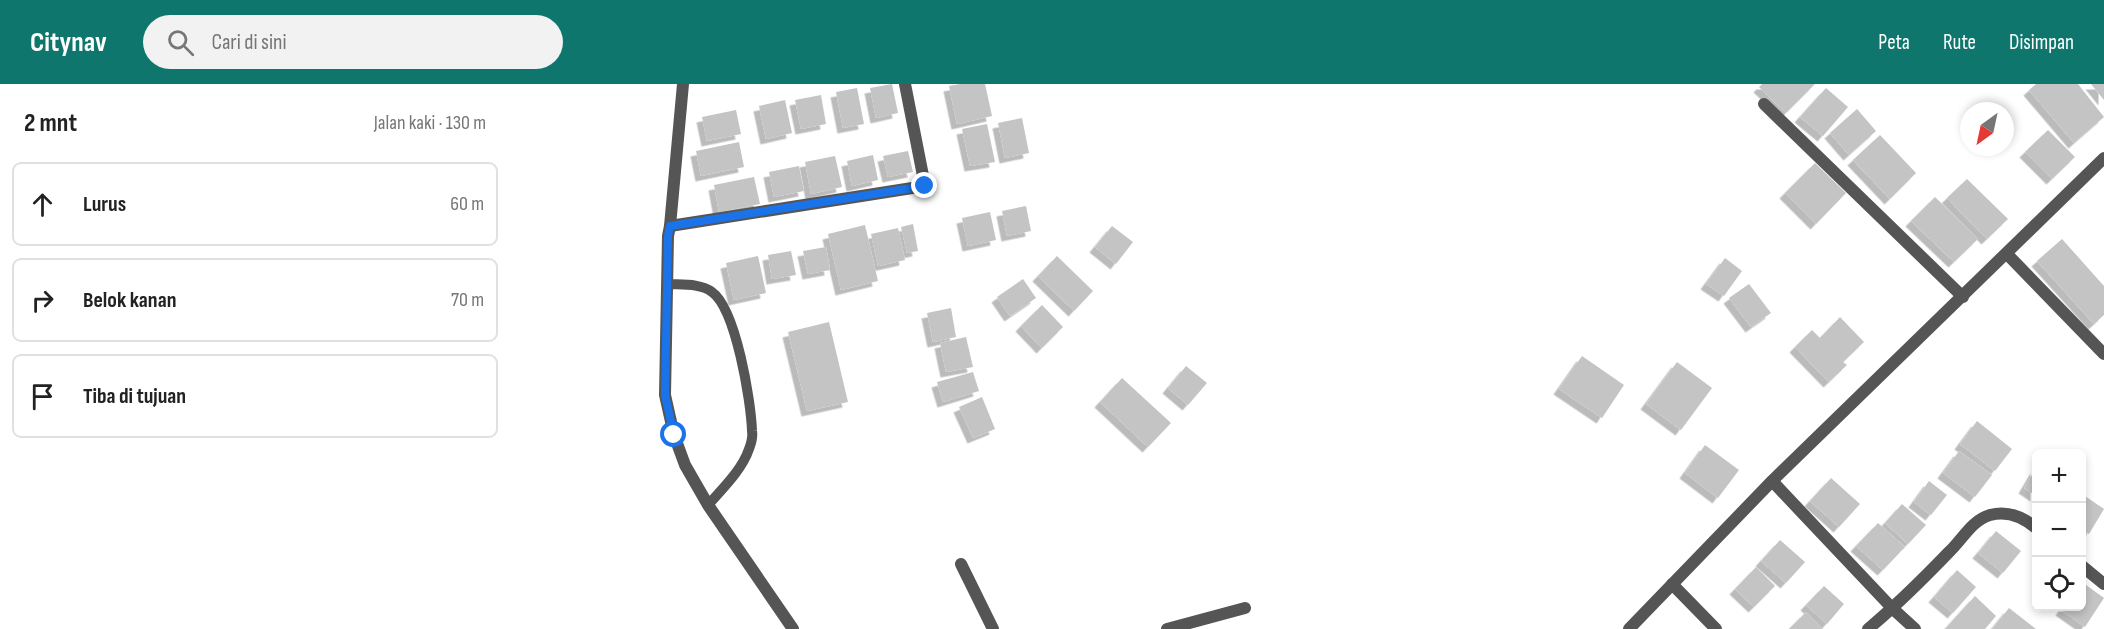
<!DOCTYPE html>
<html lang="id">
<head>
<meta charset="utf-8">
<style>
  body { margin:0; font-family:"Sofia Sans Condensed",sans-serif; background:#f2f2f2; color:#222 }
  .controls { position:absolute; right:18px; bottom:18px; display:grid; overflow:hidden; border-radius:9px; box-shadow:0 3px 9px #0003 }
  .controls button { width:54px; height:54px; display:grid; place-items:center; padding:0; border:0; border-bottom:2px solid #e0e0e0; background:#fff; color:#222; font:30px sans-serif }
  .compass { position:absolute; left:1450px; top:18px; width:54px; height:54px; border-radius:50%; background:#fff; box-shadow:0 3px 9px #0003; rotate:213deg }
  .stop { position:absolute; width:18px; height:18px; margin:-14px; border:4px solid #1a73e8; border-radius:50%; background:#fff }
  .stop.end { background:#1a73e8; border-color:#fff; box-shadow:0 2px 6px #0008 }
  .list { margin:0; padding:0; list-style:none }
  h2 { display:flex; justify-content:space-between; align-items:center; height:78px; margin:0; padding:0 24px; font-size:26px }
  h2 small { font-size:20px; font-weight:400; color:#767676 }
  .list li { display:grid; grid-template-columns:39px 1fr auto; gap:18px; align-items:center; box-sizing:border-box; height:84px; margin:0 12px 12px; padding:0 12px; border:2px solid #e0e0e0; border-radius:9px }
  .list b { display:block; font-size:22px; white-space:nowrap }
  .list em { font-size:20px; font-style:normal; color:#767676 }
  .icon { flex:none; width:33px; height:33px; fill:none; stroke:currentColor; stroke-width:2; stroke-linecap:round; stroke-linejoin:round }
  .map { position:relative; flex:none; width:1594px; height:545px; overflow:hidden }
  header { display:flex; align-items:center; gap:36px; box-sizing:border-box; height:84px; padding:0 30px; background:#0f766e; color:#fff }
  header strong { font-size:28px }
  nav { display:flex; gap:33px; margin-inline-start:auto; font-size:21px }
  .search { width:420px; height:54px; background:#f2f2f2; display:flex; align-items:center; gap:15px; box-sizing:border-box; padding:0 21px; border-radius:33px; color:#767676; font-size:22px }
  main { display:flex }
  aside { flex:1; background:#fff }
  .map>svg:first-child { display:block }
</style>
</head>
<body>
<header>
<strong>Citynav</strong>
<div class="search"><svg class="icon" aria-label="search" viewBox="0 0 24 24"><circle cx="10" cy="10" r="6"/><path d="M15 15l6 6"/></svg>Cari di sini</div>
<nav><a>Peta</a><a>Rute</a><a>Disimpan</a></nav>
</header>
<main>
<aside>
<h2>2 mnt<small>Jalan kaki · 130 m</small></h2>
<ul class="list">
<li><svg class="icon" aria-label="ahead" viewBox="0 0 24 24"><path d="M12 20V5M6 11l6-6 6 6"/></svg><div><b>Lurus</b></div><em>60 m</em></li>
<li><svg class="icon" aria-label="right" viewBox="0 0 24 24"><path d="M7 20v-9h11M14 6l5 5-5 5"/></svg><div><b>Belok kanan</b></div><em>70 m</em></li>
<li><svg class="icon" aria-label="arrive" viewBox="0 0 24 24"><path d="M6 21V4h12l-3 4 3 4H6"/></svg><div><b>Tiba di tujuan</b></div></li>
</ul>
</aside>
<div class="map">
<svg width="1594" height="545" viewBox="0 0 1594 545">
  <defs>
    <filter id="shadow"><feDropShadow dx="-5.5" dy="5.5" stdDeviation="0" flood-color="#0004"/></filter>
  </defs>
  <rect width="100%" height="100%" fill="#fff"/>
  <g fill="#c4c4c4" filter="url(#shadow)">
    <polygon points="382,0 388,29 366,34 360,4"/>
    <polygon points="450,0 475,0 482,32 447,40 439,2"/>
    <polygon points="1252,0 1305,0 1276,29 1249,3"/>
    <polygon points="1526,0 1568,0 1594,33 1564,59 1519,6"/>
    <polygon points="1581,0 1594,0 1594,16"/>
    <polygon points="347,4 354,40 333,44 326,8"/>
    <polygon points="1316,4 1338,23 1313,52 1290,33"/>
    <polygon points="311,11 316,40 291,45 285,16"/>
    <polygon points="275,16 282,49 256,55 249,22"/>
    <polygon points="1347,25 1366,47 1339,71 1320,49"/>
    <polygon points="226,26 231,50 197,57 192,33"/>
    <polygon points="512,34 519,69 495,74 488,39"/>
    <polygon points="477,40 485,78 460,82 452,45"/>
    <polygon points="1538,46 1565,73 1542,95 1515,68"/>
    <polygon points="1370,51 1406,89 1380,115 1343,76"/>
    <polygon points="229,58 234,83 191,92 186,67"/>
    <polygon points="398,67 403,88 378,93 373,72"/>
    <polygon points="363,71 368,96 342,102 337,77"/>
    <polygon points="325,72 332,103 301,110 295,78"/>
    <polygon points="1305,79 1336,109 1306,140 1275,109"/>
    <polygon points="289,82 294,107 264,113 259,88"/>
    <polygon points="244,93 250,120 209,128 204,101"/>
    <polygon points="1457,95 1498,135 1477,155 1437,114"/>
    <polygon points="1425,113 1468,155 1444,178 1401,137"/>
    <polygon points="516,122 521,147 497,152 492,127"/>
    <polygon points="480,128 486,156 458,162 452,134"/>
    <polygon points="403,140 408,167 397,169 391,143"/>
    <polygon points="355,141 368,197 331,206 318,150"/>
    <polygon points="602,142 623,158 606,180 585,163"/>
    <polygon points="388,144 395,176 368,182 361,150"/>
    <polygon points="1552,155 1594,202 1594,231 1584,240 1527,177"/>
    <polygon points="316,163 320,186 298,190 293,167"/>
    <polygon points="281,167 286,191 262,195 258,171"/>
    <polygon points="248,172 256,209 224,216 216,179"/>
    <polygon points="547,172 583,207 564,227 528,192"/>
    <polygon points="1215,174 1232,187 1214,212 1196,200"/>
    <polygon points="513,195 526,214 500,232 487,213"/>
    <polygon points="1239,200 1261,229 1241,243 1219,214"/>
    <polygon points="532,221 553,243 532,264 511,242"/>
    <polygon points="441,224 446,253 423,258 417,229"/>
    <polygon points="1330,233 1354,258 1333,278 1337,281 1319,298 1285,263 1302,246 1310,254"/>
    <polygon points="319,238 338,318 297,327 278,248"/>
    <polygon points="456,253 463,283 436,288 430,259"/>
    <polygon points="1072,272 1114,301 1092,334 1049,305"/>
    <polygon points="1167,278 1202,304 1171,346 1136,320"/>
    <polygon points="676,282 697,299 678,321 658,304"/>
    <polygon points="463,288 469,307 433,318 427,298"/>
    <polygon points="612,294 661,339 638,363 590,318"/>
    <polygon points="472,313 485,345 463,354 449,323"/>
    <polygon points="1467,337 1502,365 1485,387 1450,360"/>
    <polygon points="1195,361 1229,386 1208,414 1175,389"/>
    <polygon points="1449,367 1482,391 1465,413 1433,389"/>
    <polygon points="1526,384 1526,412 1514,404"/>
    <polygon points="1321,394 1350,420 1329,443 1300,417"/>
    <polygon points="1419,397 1437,411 1421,431 1404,418"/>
    <polygon points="1572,410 1594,425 1579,450 1572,445"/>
    <polygon points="1392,420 1416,441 1398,460 1375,439"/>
    <polygon points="1368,439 1395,463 1373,486 1346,462"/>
    <polygon points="1486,447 1511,467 1493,489 1468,469"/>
    <polygon points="1270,456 1295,478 1276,499 1251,477"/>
    <polygon points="1246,483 1265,502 1244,523 1225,505"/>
    <polygon points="1447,486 1466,503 1443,529 1424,513"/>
    <polygon points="1572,498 1594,514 1575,543 1551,526 1554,522 1572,522"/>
    <polygon points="1314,502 1334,520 1317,540 1296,521"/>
    <polygon points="1465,512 1486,532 1475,545 1435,545"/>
    <polygon points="1499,524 1526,545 1482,545"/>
    <polygon points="1296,528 1313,545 1279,545"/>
  </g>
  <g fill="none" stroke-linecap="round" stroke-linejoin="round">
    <path stroke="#555" stroke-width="10" d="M157 200C171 201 190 199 202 208 226 225 241 317 242 347 243 353 241 360 239 365 232 386 212 405 198 421"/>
    <g stroke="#555" stroke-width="12">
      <polyline points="173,0 160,142 158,152 155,311 164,351 175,381 198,421 283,545"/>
      <polyline points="1254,20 1453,213"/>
      <polyline points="160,142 415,102 395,0"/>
      <polyline points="1497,170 1594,270"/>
      <polyline points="1262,397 1382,524 1405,545"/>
      <polyline points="451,480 483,545"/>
      <polyline points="1572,482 1594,500"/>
      <polyline points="1162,500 1206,545"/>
      <polyline points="657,545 735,524"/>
      <polyline points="1119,545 1262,397 1594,74"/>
      <path d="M1358 545C1387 521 1413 495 1439 468 1452 456 1462 436 1480 431 1498 426 1513 433 1526 444"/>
    </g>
  </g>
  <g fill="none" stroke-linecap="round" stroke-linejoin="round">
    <polyline stroke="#1a73e8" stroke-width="8" points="164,351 155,311 158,152 160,142 415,102"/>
  </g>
</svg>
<div class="controls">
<button>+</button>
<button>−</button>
<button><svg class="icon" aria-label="locate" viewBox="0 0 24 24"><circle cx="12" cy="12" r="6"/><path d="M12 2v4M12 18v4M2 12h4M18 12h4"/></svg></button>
</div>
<svg class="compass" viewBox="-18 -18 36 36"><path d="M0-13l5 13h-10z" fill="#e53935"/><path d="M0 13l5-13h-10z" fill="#767676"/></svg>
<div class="stop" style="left:164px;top:351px"></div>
<div class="stop end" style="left:415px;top:102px"></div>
</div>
</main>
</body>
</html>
